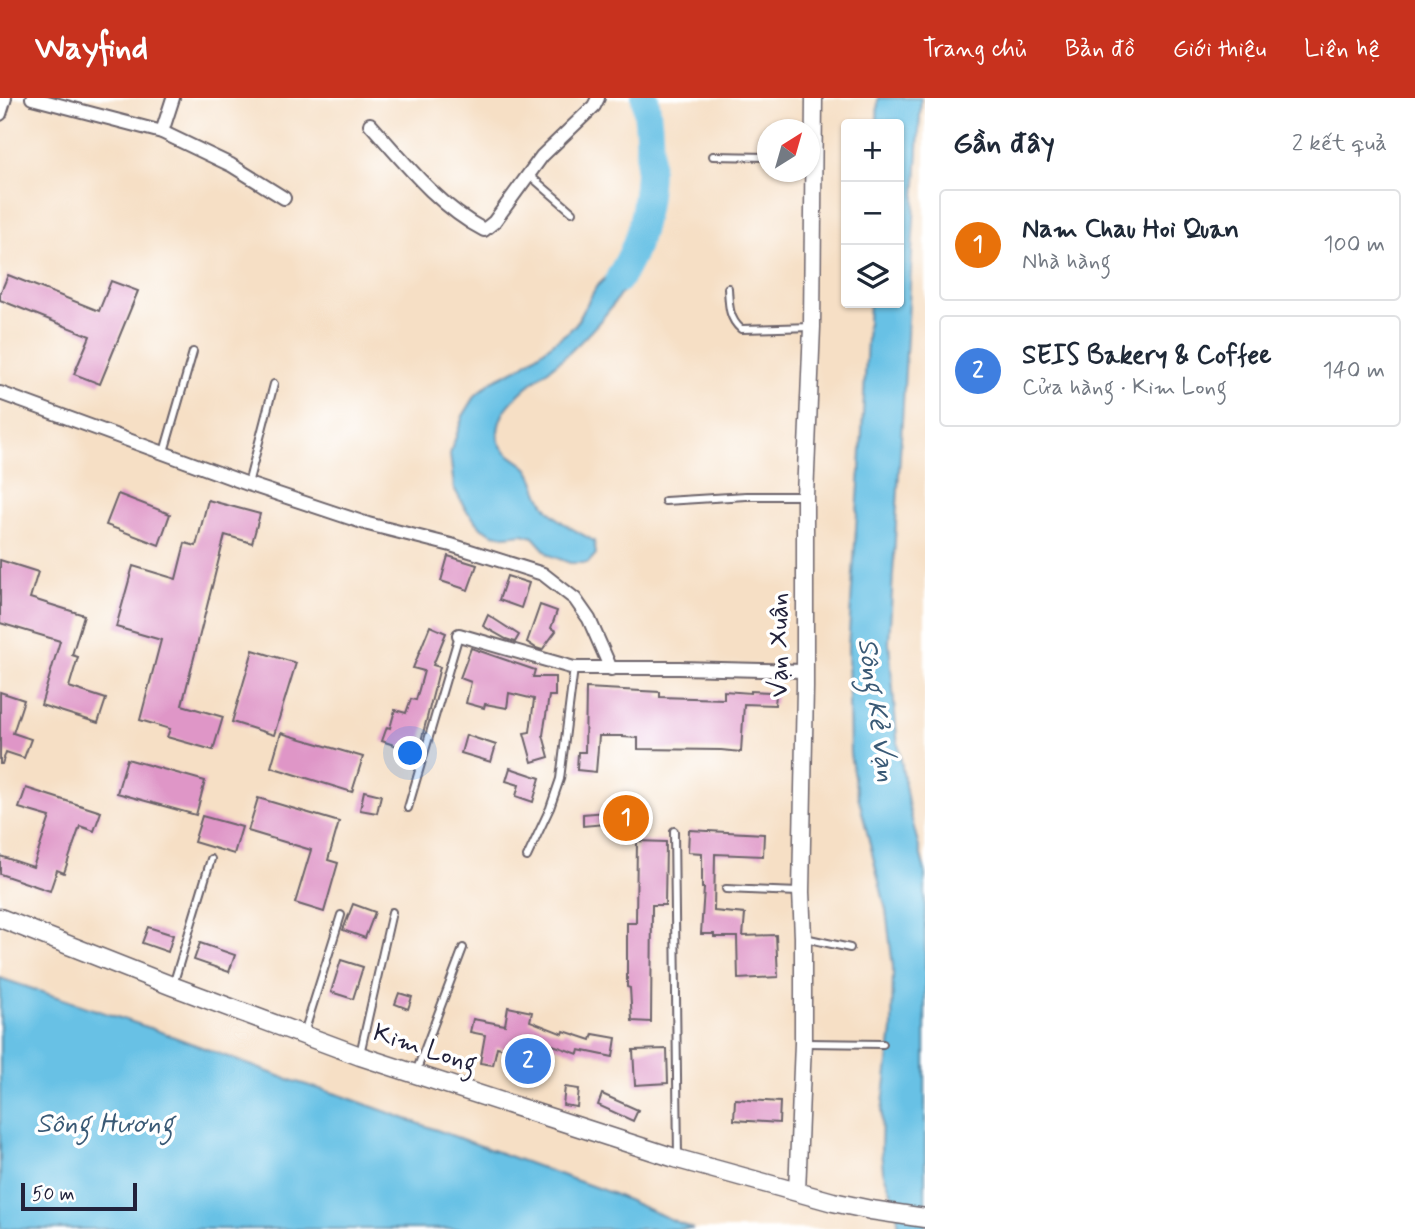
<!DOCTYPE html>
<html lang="vi">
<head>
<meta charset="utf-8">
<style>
  body { margin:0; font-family:Mynerve,sans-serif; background:#f6f6f7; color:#1f2937 }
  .controls { position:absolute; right:21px; top:21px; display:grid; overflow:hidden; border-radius:7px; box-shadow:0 2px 5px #0004 }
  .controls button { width:63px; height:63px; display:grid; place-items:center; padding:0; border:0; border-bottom:2px solid #e0e1e3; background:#fff; color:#1f2937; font:35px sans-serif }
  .compass { position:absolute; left:757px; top:21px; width:63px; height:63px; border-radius:50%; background:#fff; box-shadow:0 2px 5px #0004; rotate:37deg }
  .scale { position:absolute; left:21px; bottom:18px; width:116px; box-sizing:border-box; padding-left:7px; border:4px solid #22223b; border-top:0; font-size:19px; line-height:24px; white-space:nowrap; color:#22223b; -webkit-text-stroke:5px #fff; paint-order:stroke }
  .you { position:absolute; left:411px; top:656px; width:24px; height:24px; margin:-18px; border:5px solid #fff; border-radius:50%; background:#1a73e8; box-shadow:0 0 0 10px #1a73e833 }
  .badge { display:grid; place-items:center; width:46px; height:46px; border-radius:50%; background:#c8321e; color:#fff; font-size:23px; font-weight:700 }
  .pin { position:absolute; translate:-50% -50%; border:4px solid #fff; box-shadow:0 2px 7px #0006 }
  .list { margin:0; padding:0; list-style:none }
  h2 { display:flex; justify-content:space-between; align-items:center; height:91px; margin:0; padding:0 28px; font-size:30px }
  h2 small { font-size:23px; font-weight:400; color:#747a83 }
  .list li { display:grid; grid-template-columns:46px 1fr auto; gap:21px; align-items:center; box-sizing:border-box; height:112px; margin:0 14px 14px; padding:0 14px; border:2px solid #e0e1e3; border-radius:7px }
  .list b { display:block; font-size:26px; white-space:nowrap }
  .list p { margin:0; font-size:23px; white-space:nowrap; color:#747a83 }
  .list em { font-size:23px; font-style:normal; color:#747a83 }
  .icon { flex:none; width:38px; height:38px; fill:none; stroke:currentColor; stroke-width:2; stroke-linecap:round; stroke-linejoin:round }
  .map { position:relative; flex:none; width:925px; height:1131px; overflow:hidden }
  header { display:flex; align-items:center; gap:42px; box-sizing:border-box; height:98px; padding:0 35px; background:#c8321e; color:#fff }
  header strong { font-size:33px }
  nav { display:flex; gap:38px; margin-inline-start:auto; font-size:24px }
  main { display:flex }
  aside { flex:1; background:#fff }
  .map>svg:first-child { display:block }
</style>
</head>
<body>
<header>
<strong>Wayfind</strong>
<nav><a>Trang chủ</a><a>Bản đồ</a><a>Giới thiệu</a><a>Liên hệ</a></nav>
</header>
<main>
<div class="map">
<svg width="925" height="1131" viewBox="0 0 925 1131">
  <rect width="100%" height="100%" fill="#fff"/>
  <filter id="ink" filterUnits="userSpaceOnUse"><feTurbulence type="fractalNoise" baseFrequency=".0143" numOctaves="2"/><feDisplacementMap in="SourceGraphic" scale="14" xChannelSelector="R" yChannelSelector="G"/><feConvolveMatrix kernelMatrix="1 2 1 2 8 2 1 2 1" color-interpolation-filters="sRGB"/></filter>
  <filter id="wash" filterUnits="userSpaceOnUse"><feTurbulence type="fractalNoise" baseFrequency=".00686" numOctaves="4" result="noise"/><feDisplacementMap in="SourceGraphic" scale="28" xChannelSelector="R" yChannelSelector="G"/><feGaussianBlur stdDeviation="1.57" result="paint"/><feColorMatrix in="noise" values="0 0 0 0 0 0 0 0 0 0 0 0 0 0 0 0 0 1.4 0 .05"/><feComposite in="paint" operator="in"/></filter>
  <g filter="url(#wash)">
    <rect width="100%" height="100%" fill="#f6dfc5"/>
    <g fill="#67c1e5" stroke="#447290" stroke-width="2">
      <polygon points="878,0 921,0 889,544 897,639 909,710 925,773 925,1131 899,1131 896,1107 883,1073 881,1053 882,1014 892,932 893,869 886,812 855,685 850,656 848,550 860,371 869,205 899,205 899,26 877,26"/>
      <path d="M635 148C633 160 634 173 628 184 614 209 590 235 570 254 549 273 523 288 506 311 500 320 495 336 500 346 506 358 520 362 528 371 535 381 536 390 541 400 552 423 574 431 594 443L596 456 588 465H570L549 457 533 439 523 436 505 438 493 436 482 430 466 412 454 390 450 356 463 318 476 297 492 283 521 269 569 233 576 226 596 189 622 164Z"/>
      <polygon points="0,880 150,930 290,982 340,997 611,1095 693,1131 0,1131"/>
    </g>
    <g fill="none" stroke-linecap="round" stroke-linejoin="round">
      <path stroke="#67c1e5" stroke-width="28" d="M619 181C623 173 628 165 632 156 651 113 653 46 645 0"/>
    </g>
    <g id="blocks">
      <g fill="#df96c7">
        <polygon points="8,177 99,213 111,183 138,193 100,286 74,276 90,238 0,202 0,196"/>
        <polygon points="118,396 170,416 159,447 106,427"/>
        <polygon points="208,402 260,416 252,445 225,437 182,607 223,619 213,652 167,639 170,631 140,622 161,542 116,529 133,468 176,481 185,445 196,448"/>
        <polygon points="448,458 477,467 468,492 441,483"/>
        <polygon points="0,462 38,474 30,500 84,517 72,557 78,559 69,589 106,601 98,625 41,607 60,543 0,525"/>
        <polygon points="507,478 529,485 521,510 499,502"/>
        <polygon points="540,507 557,513 551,530 556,533 542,552 536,550 527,544"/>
        <polygon points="488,517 519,537 515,544 506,541 483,528"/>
        <polygon points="430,528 446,535 433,567 440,569 418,655 382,643 387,629 390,630 395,612 406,615 411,601 416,602 424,573 413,570"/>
        <polygon points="471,550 535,572 533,579 555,579 555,598 549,598 543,637 549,659 532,664 524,635 530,634 534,601 509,595 507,610 485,606 484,610 466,605 471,584 460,580"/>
        <polygon points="253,552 296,565 274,637 232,624"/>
        <polygon points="586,590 660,594 660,599 724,601 724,593 751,595 751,593 770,594 770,596 776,596 775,607 744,606 741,654 721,652 638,651 638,640 623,639 623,638 599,638 596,674 577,672 578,654 585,654"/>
        <polygon points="0,594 24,602 13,635 31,641 24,660 6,654 2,666 0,666"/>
        <polygon points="281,635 363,659 352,694 271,669"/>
        <polygon points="466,637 496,647 491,664 461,655"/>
        <polygon points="127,661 205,683 196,717 117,695"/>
        <polygon points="510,670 540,680 533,704 516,698 519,687 506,683"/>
        <polygon points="26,690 101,714 94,733 80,728 64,775 57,772 50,793 0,776 0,758 33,769 50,719 19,710"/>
        <polygon points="364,693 381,697 377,715 360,712"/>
        <polygon points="258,700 339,724 328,762 338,765 324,814 295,805 311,752 248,733"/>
        <polygon points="617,713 617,725 583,728 583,716"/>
        <polygon points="202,718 242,729 234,756 194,744"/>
        <polygon points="689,732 764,736 763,758 715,756 714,813 745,816 743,838 776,837 778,879 738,881 737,839 714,839 714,836 701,836 704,790 702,790 702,755 688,754"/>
        <polygon points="637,743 666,744 665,807 652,807 651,924 632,923 630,890 627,889 627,825 636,825"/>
        <polygon points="353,806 375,814 365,840 343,832"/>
        <polygon points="148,829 173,837 168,854 142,845"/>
        <polygon points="200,845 235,857 229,874 194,862"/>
        <polygon points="341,862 363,869 353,901 331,894"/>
        <polygon points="399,895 412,899 408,911 395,906"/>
        <polygon points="508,909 532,914 530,923 563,936 564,933 591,942 593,936 616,940 613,959 579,952 578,956 553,947 550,960 525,956 497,949 493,967 480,965 485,937 470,934 473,921 505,927"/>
        <polygon points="667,951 668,985 635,987 633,952"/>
        <polygon points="565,989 579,991 577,1009 563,1007"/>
        <polygon points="602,996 638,1012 633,1023 598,1007"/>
        <polygon points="735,1001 780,1004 779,1025 734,1022"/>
      </g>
    </g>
  </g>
  <g filter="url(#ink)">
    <use href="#blocks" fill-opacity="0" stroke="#6c646b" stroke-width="2"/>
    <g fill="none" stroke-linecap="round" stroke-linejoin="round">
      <g stroke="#6c646b" stroke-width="10">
        <g id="service">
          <polyline points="713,58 768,59"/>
          <polyline points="528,76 572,114"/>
          <path d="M728 190C729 205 728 220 741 231L812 229"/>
          <polyline points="164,354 193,254"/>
          <polyline points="248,386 274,286"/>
          <polyline points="665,403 746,398 803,398"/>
          <polyline points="408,710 459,537"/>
          <polyline points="674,733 678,1059"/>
          <polyline points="527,759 550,710 560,681 574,570"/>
          <polyline points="726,791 799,794"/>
          <polyline points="805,840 850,850"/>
          <polyline points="173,887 211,761"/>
          <polyline points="304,935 341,817"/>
          <polyline points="805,945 883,946"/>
          <polyline points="360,956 392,814"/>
          <polyline points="416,974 463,850"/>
        </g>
      </g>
      <g stroke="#6c646b" stroke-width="16">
        <g id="minor">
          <polyline points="32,0 162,34 231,67 284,100"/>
          <polyline points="0,16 5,0"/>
          <path d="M370 26C404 64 438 108 484 132L494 124 542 58 594 8 598 0"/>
          <polyline points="162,34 173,0"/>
          <polyline points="0,295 248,386 368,426 451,447 543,476 575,501 589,521 611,571"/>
          <polyline points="459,537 574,570 679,570 804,573"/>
        </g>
      </g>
      <g stroke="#6c646b" stroke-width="19">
        <polyline id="tertiary" points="797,1094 803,945 803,839 801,794 805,589 805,398 812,229 814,0"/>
      </g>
      <g stroke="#6c646b" stroke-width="21">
        <polyline id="secondary" points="0,820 172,888 360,958 678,1061 761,1084 833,1104 871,1112 925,1120"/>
      </g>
      <use href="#service" stroke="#fff" stroke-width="6"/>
      <use href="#minor" stroke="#fff" stroke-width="12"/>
      <use href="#tertiary" stroke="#fff" stroke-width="16"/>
      <use href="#secondary" stroke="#fff" stroke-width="18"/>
    </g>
  </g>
  <g text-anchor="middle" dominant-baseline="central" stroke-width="7" stroke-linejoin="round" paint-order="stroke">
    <g font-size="26" fill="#22223b" stroke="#fff">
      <text transform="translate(780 547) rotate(-90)">Vạn Xuân</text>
      <text transform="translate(425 951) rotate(18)">Kim Long</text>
    </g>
    <g font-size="28" font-style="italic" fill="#3a5a76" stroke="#fff">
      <text transform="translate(876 612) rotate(82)">Sông Kẻ Vạn</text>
      <text x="105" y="1026">Sông Hương</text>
    </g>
  </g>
</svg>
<div class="controls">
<button>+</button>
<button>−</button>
<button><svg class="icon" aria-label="layers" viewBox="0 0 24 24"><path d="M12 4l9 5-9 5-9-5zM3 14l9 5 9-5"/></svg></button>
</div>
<svg class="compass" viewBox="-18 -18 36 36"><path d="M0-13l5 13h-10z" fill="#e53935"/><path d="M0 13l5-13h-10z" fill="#747a83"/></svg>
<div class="scale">50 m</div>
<div class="you"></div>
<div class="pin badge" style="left:626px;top:720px;background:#e8710a">1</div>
<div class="pin badge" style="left:528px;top:963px;background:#3f7fe0">2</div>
</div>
<aside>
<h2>Gần đây<small>2 kết quả</small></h2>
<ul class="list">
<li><span class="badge" style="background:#e8710a">1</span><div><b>Nam Chau Hoi Quan</b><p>Nhà hàng</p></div><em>100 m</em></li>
<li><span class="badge" style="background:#3f7fe0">2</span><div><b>SEIS Bakery &amp; Coffee</b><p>Cửa hàng · Kim Long</p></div><em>140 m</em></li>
</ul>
</aside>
</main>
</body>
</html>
